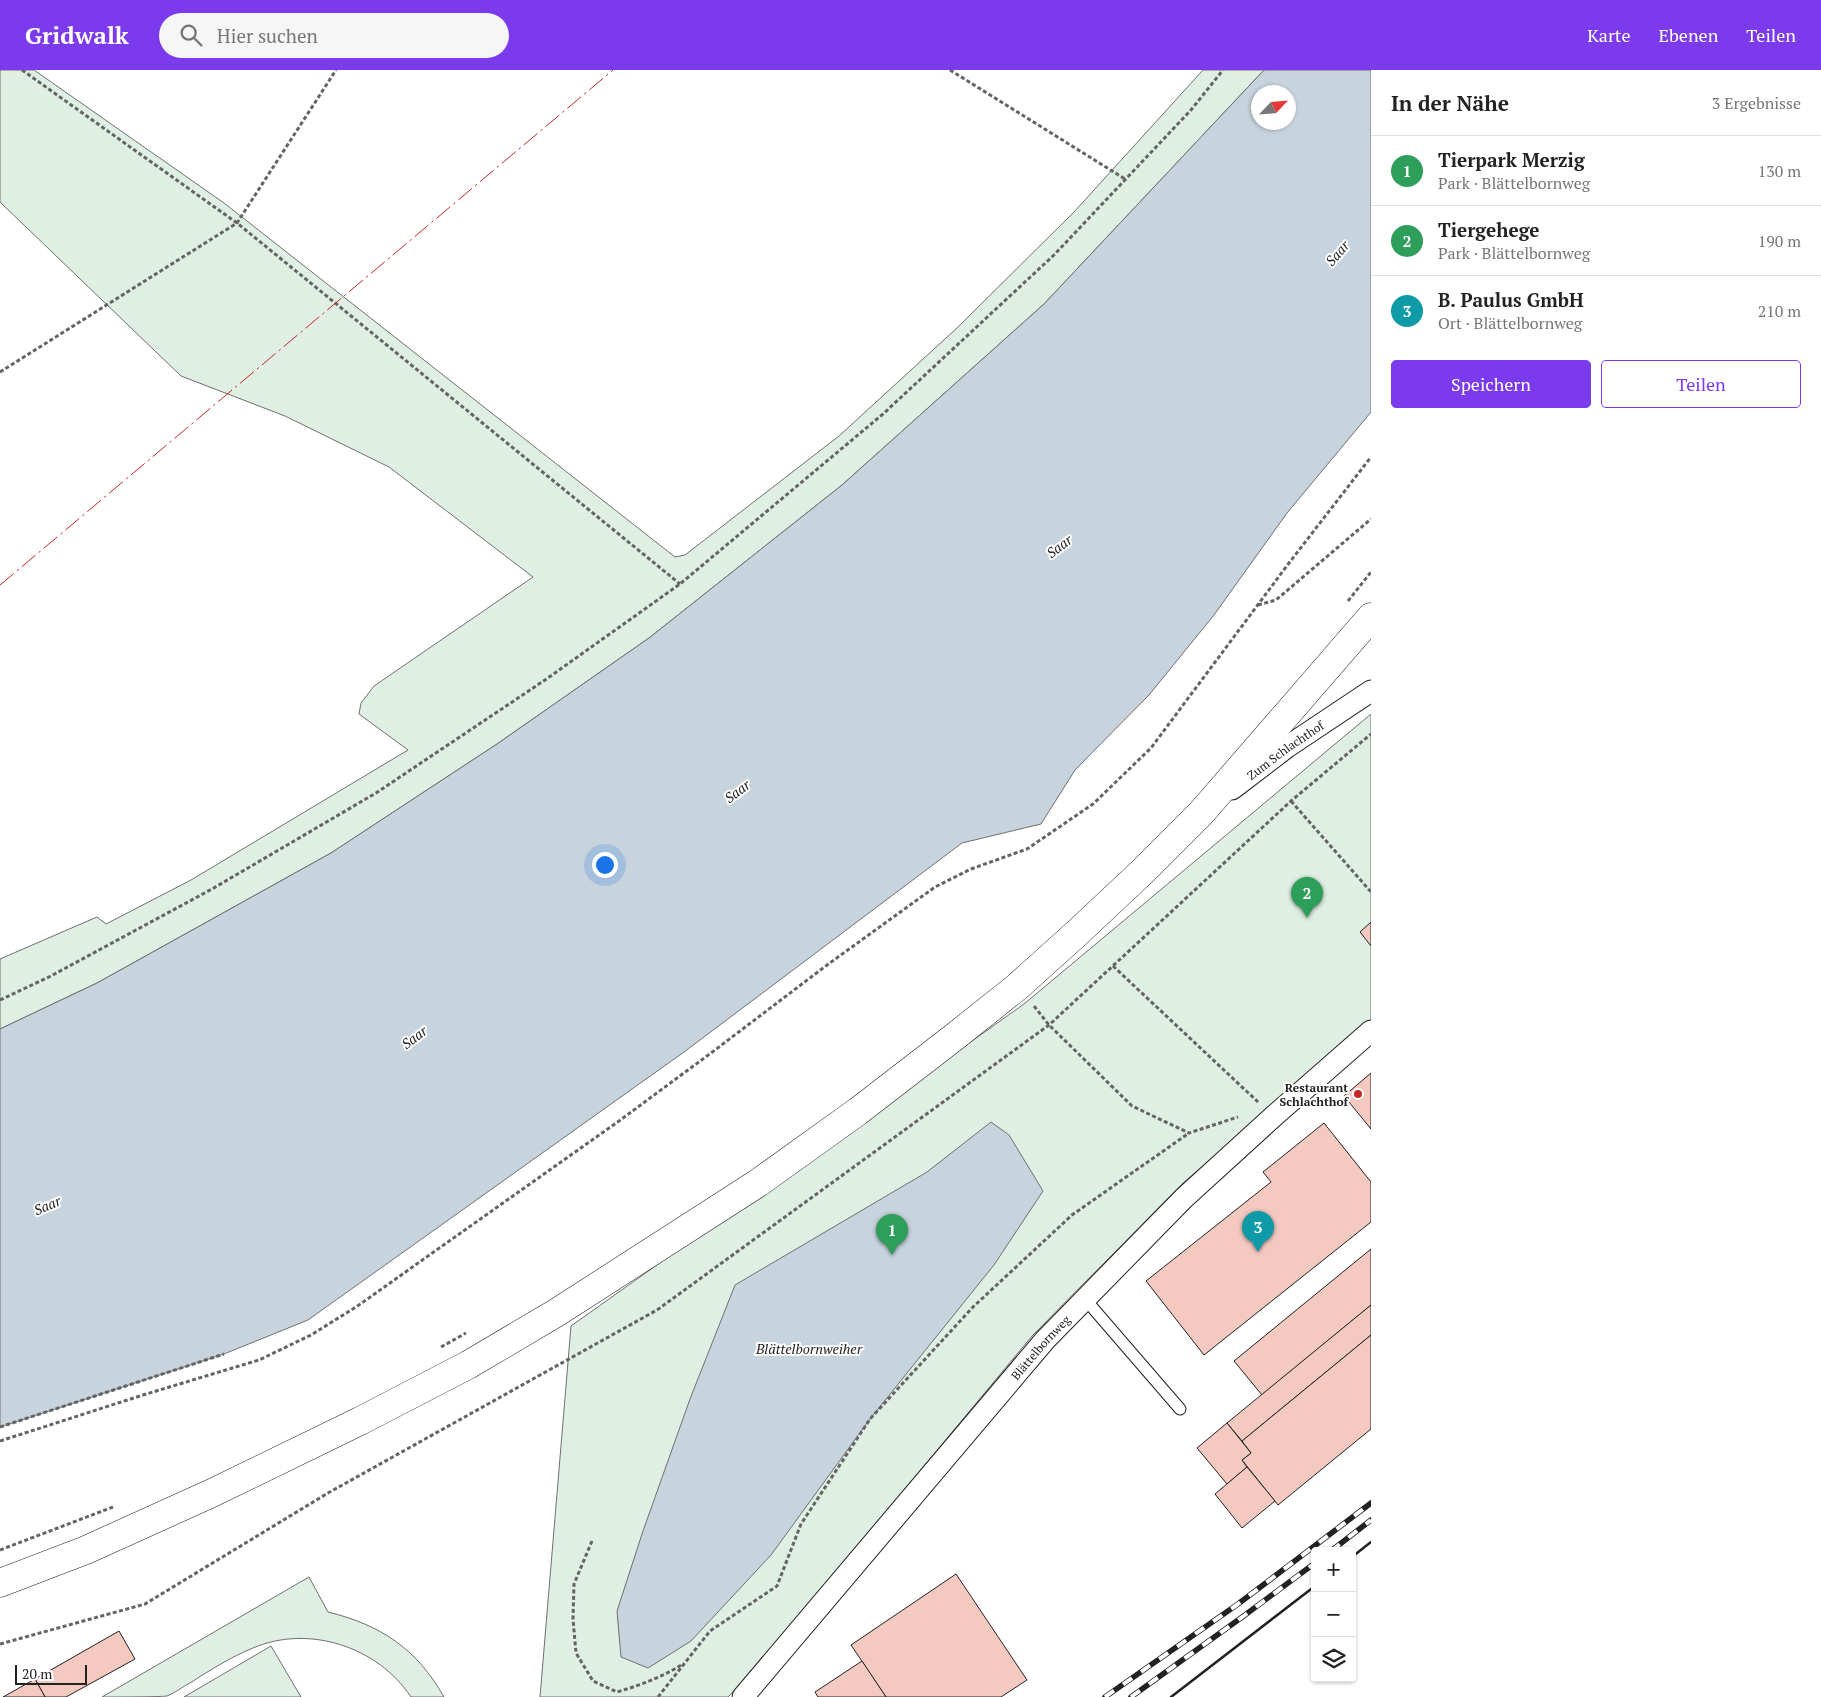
<!DOCTYPE html>
<html lang="de">
<head>
<meta charset="utf-8">
<style>
  body { margin:0; font-family:"PT Serif",serif; background:#f6f6f6; color:#222 }
  .controls { position:absolute; right:15px; bottom:15px; display:grid; overflow:hidden; border-radius:5px; box-shadow:0 1px 4px #0004 }
  .controls button { width:45px; height:45px; display:grid; place-items:center; padding:0; border:0; border-bottom:1px solid #e0e0e0; background:#fff; color:#222; font:25px sans-serif }
  .compass { position:absolute; left:1251px; top:15px; width:45px; height:45px; border-radius:50%; background:#fff; box-shadow:0 1px 4px #0004; rotate:64deg }
  .scale { position:absolute; left:15px; bottom:12px; width:72px; box-sizing:border-box; padding-left:5px; border:2px solid #222; border-top:0; font-size:14px; line-height:18px; white-space:nowrap; color:#222; -webkit-text-stroke:4px #fff; paint-order:stroke }
  .you { position:absolute; left:604px; top:794px; width:18px; height:18px; margin:-12px; border:4px solid #fff; border-radius:50%; background:#1a73e8; box-shadow:0 0 0 8px #1a73e833 }
  .badge { display:grid; place-items:center; width:32px; height:32px; border-radius:50%; background:#7c3aed; color:#fff; font-size:16px; font-weight:700 }
  .pin { position:absolute; translate:-50% -41px; filter:drop-shadow(0 1px 2px #0008) }
  .pin::after { content:''; position:absolute; top:26px; width:18px; height:15px; background:inherit; clip-path:polygon(0 0,100% 0,50% 100%) }
  .list { margin:0; padding:0; list-style:none }
  h2 { display:flex; justify-content:space-between; align-items:center; height:65px; margin:0; padding:0 20px; font-size:21px }
  h2 small { font-size:16px; font-weight:400; color:#767676 }
  .list li { display:grid; grid-template-columns:32px 1fr auto; gap:15px; align-items:center; box-sizing:border-box; height:70px; padding:0 20px; border-top:1px solid #e0e0e0 }
  .list b { display:block; font-size:19px; white-space:nowrap }
  .list p { margin:0; font-size:16px; white-space:nowrap; color:#767676 }
  .list em { font-size:16px; font-style:normal; color:#767676 }
  .actions { display:flex; gap:10px; padding:15px 20px }
  .actions a { flex:1; padding:11px 0; border:1px solid #7c3aed; border-radius:5px; text-align:center; font-size:18px; color:#7c3aed }
  .actions .main { background:#7c3aed; color:#fff }
  .icon { flex:none; width:28px; height:28px; fill:none; stroke:currentColor; stroke-width:2; stroke-linecap:round; stroke-linejoin:round }
  .map { position:relative; flex:none; width:1371px; height:1627px; overflow:hidden }
  header { display:flex; align-items:center; gap:30px; box-sizing:border-box; height:70px; padding:0 25px; background:#7c3aed; color:#fff }
  header strong { font-size:24px }
  nav { display:flex; gap:28px; margin-inline-start:auto; font-size:18px }
  .search { width:350px; height:45px; background:#f6f6f6; display:flex; align-items:center; gap:12px; box-sizing:border-box; padding:0 18px; border-radius:28px; color:#767676; font-size:19px }
  main { display:flex }
  aside { flex:1; background:#fff }
  .map>svg:first-child { display:block }
</style>
</head>
<body>
<header>
<strong>Gridwalk</strong>
<div class="search"><svg class="icon" aria-label="search" viewBox="0 0 24 24"><circle cx="10" cy="10" r="6"/><path d="M15 15l6 6"/></svg>Hier suchen</div>
<nav><a>Karte</a><a>Ebenen</a><a>Teilen</a></nav>
</header>
<main>
<div class="map">
<svg width="1371" height="1627" viewBox="0 0 1371 1627">
  <rect width="100%" height="100%" fill="#fff"/>
  <g fill="#e0efe3" stroke="#6f6f6f">
    <polygon points="0,0 34,0 224,133 675,487 685,485 839,366 958,257 1074,142 1203,0 1264,0 1044,234 842,415 649,568 497,674 331,783 97,913 0,959 0,889 97,847 106,854 191,810 408,680 359,644 361,633 374,616 533,507 389,397 285,346 181,306 0,132"/>
    <polygon points="1371,644 1371,951 1183,1113 1032,1266 762,1591 728,1627 540,1627 571,1256 1024,934"/>
    <path d="M309 1507 328 1542C381 1555 417 1579 444 1627H411C378 1577 309 1554 253 1578 231 1587 210 1600 190 1613 182 1617 175 1623 167 1626 159 1627 114 1627 102 1627Z"/>
    <polygon points="271,1576 301,1627 184,1627"/>
  </g>
  <g fill="#c7d3dd" stroke="#6f6f6f" fill-rule="evenodd">
    <path d="M1264 0H1371V342L1287 443 1214 545 1149 625 1075 700 1041 754 962 773 684 982 308 1250 224 1284 0 1357V959L97 913 331 783 497 674 649 568 842 415 1044 234ZM1258 22H1288V52H1258Z"/>
    <polygon points="991,1052 1009,1065 1043,1121 994,1195 870,1349 771,1485 691,1571 648,1598 621,1587 617,1541 643,1461 690,1329 735,1215 927,1102"/>
  </g>
  <g fill="#f3c9c0" stroke="#222">
    <polygon points="1371,852 1371,876 1360,862"/>
    <polygon points="1371,1003 1371,1059 1344,1026"/>
    <polygon points="1324,1053 1371,1112 1371,1152 1204,1285 1146,1211 1271,1112 1263,1102"/>
    <polygon points="1371,1179 1371,1235 1262,1325 1234,1291"/>
    <polygon points="1371,1235 1371,1265 1242,1371 1227,1353"/>
    <polygon points="1371,1265 1371,1359 1278,1435 1242,1390 1251,1383 1242,1371"/>
    <polygon points="1227,1353 1251,1383 1242,1390 1247,1397 1227,1414 1197,1378"/>
    <polygon points="1247,1397 1275,1431 1242,1458 1215,1424"/>
    <polygon points="956,1504 1027,1610 1001,1627 886,1627 851,1575"/>
    <polygon points="119,1561 135,1589 66,1627 45,1627 35,1609"/>
    <polygon points="862,1591 886,1627 818,1627 815,1622"/>
    <polygon points="35,1609 45,1627 3,1627"/>
  </g>
  <g fill="none" stroke-linecap="round" stroke-linejoin="round">
    <g stroke="#222" stroke-width="13">
      <polyline id="service" points="1085,1229 1180,1339"/>
    </g>
    <g stroke="#222" stroke-width="23">
      <g id="minor">
        <path id="s1" d="M1232 719 1287 677 1371 621"/>
        <path id="s2" d="M743 1627 1045 1270 1184 1128 1274 1046 1371 961"/>
      </g>
    </g>
    <g stroke="#222" stroke-width="29">
      <polyline id="secondary" points="0,1513 86,1480 212,1423 360,1351 468,1295 556,1243 758,1113 857,1042 953,968 1017,917 1077,863 1142,802 1202,742 1371,547"/>
    </g>
    <g stroke="#646464" stroke-width="3" stroke-dasharray="4 2.5" stroke-linecap="butt">
      <polyline points="22,0 237,153 680,514"/>
      <polyline points="950,0 1125,109"/>
      <polyline points="0,302 237,153 336,0"/>
      <polyline points="1348,531 1371,502"/>
      <polyline points="1258,535 1276,530 1371,449"/>
      <polyline points="1291,731 1371,822"/>
      <polyline points="1113,896 1258,1032"/>
      <polyline points="0,930 49,907 212,819 376,723 545,610 680,514 883,344 1054,185 1191,40 1223,0"/>
      <polyline points="1034,936 1049,955 1132,1036 1189,1063 1238,1047"/>
      <polyline points="441,1277 466,1263"/>
      <polyline points="0,1357 224,1284"/>
      <polyline points="0,1371 143,1325 259,1290 311,1265 356,1237 619,1051 715,980 827,895 935,817 971,799 1027,779 1093,734 1151,678 1289,493 1371,387"/>
      <path d="M592 1471 574 1514 573 1549 576 1583 593 1611 617 1622C641 1615 662 1607 683 1594"/>
      <polyline points="0,1480 113,1437"/>
      <polyline points="0,1574 145,1534 328,1423 657,1240 1049,955 1291,731 1371,664"/>
      <polyline points="658,1627 710,1561 777,1516 801,1454 870,1349 973,1237 1072,1145 1189,1063"/>
    </g>
    <use href="#service" stroke="#fff" stroke-width="11"/>
    <use href="#minor" stroke="#fff" stroke-width="21"/>
    <use href="#secondary" stroke="#fff" stroke-width="28"/>
    <g stroke="#222" stroke-width="5.5">
      <g id="rail">
        <polyline points="1331,1481 1371,1450"/>
        <polyline points="1105,1627 1238,1534 1371,1433"/>
        <polyline points="1131,1627 1245,1545 1315,1493"/>
      </g>
    </g>
    <use href="#rail" stroke="#fff" stroke-width="4" stroke-dasharray="11" stroke-linecap="butt"/>
    <g stroke="#222" stroke-width="2.5">
      <polyline points="1352,1487 1371,1472"/>
      <polyline points="1171,1627 1315,1516"/>
    </g>
    <polyline stroke="#c62828" stroke-width="1" stroke-dasharray="18 4 2.5 4" stroke-linecap="butt" points="0,515 613,0"/>
  </g>
  <circle fill="#c62828" stroke="#fff" stroke-width="2" cx="1358" cy="1024" r="5"/>
  <g text-anchor="middle" dominant-baseline="central" stroke-width="4" stroke-linejoin="round" paint-order="stroke">
    <g font-size="12" fill="#222" stroke="#fff">
      <text stroke="none"><textPath href="#s1" startOffset="66">Zum Schlachthof</textPath></text>
      <text stroke="none"><textPath href="#s2" startOffset="459">Blättelbornweg</textPath></text>
    </g>
    <g font-size="12" font-weight="bold" fill="#222" stroke="#fff" text-anchor="end">
      <text x="1348" y="1017">Restaurant<tspan x="1348" dy="14">Schlachthof</tspan></text>
    </g>
    <g font-size="14" font-style="italic" fill="#222" stroke="#fff">
      <text transform="translate(1337 183) rotate(-49)">Saar</text>
      <text transform="translate(1059 476) rotate(-37)">Saar</text>
      <text transform="translate(737 721) rotate(-37)">Saar</text>
      <text transform="translate(414 967) rotate(-37)">Saar</text>
      <text transform="translate(47 1135) rotate(-23)">Saar</text>
      <text x="809" y="1278">Blättelbornweiher</text>
    </g>
  </g>
</svg>
<div class="controls">
<button>+</button>
<button>−</button>
<button><svg class="icon" aria-label="layers" viewBox="0 0 24 24"><path d="M12 4l9 5-9 5-9-5zM3 14l9 5 9-5"/></svg></button>
</div>
<svg class="compass" viewBox="-18 -18 36 36"><path d="M0-13l5 13h-10z" fill="#e53935"/><path d="M0 13l5-13h-10z" fill="#767676"/></svg>
<div class="scale">20 m</div>
<div class="you"></div>
<div class="pin badge" style="left:892px;top:1185px;background:#2e9e5b">1</div>
<div class="pin badge" style="left:1307px;top:848px;background:#2e9e5b">2</div>
<div class="pin badge" style="left:1258px;top:1182px;background:#0f9aa8">3</div>
</div>
<aside>
<h2>In der Nähe<small>3 Ergebnisse</small></h2>
<ul class="list">
<li><span class="badge" style="background:#2e9e5b">1</span><div><b>Tierpark Merzig</b><p>Park · Blättelbornweg</p></div><em>130 m</em></li>
<li><span class="badge" style="background:#2e9e5b">2</span><div><b>Tiergehege</b><p>Park · Blättelbornweg</p></div><em>190 m</em></li>
<li><span class="badge" style="background:#0f9aa8">3</span><div><b>B. Paulus GmbH</b><p>Ort · Blättelbornweg</p></div><em>210 m</em></li>
</ul>
<div class="actions"><a class="main">Speichern</a><a>Teilen</a></div>
</aside>
</main>
</body>
</html>
